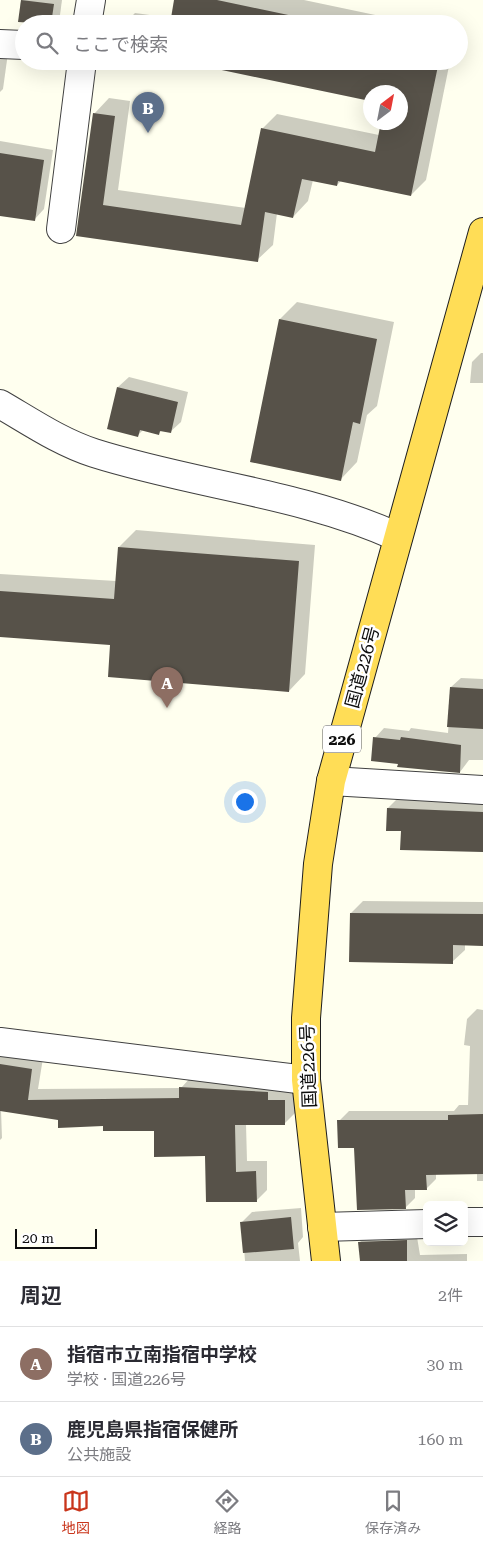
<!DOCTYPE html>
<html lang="ja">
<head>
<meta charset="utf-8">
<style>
  body { margin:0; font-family:"Roboto Serif","Noto Sans JP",serif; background:#f2f2f3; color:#2b2b33 }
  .controls { position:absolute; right:15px; bottom:15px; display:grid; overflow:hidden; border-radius:8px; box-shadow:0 5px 20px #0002 }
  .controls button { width:45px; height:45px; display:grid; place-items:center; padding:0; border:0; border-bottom:1px solid #e1e1e2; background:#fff; color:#2b2b33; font:25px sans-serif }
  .compass { position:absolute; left:363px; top:85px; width:45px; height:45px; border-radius:50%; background:#fff; box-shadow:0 5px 20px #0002; rotate:32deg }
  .scale { position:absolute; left:15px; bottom:12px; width:82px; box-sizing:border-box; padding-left:5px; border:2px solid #0e0e0e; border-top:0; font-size:14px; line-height:18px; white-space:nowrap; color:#0e0e0e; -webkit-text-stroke:4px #fff; paint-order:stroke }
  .you { position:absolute; left:244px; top:801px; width:18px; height:18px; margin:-12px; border:4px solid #fff; border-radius:50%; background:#1a73e8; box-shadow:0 0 0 8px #1a73e833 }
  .badge { display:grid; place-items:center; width:32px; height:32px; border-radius:50%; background:#c9351b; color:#fff; font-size:16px; font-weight:700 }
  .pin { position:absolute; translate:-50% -41px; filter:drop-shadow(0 1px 2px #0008) }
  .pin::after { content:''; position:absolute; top:26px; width:18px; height:15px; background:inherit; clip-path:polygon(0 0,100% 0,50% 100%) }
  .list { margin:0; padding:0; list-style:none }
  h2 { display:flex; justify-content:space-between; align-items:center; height:65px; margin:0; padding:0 20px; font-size:21px }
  h2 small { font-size:16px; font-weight:400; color:#7c7c81 }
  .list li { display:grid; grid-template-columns:32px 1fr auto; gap:15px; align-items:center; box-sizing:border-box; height:75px; padding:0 20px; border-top:1px solid #e1e1e2 }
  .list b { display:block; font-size:19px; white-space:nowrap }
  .list p { margin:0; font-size:16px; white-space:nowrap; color:#7c7c81 }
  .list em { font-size:16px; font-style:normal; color:#7c7c81 }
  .icon { flex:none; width:28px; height:28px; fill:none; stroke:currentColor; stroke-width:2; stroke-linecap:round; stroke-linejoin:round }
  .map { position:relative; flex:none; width:483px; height:1261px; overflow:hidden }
  .search { position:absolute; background:#fff; box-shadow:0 5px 20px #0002; left:15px; right:15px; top:15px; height:55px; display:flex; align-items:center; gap:12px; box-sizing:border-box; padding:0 18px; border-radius:28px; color:#7c7c81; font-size:19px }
  .sheet { height:215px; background:#fff }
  nav { display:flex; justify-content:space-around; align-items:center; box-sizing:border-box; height:70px; border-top:1px solid #e1e1e2; background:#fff; font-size:14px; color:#7c7c81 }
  nav a { display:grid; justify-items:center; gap:2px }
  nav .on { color:#c9351b }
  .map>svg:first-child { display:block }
</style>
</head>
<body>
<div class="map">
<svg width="483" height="1261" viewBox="0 0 483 1261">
  <rect width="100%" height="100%" fill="#ffffef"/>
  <g fill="#0003">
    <polygon points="21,0 62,0 60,15 52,24 19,21"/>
    <polygon points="176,0 304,0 418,24 124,24 135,13 172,18"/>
    <polygon points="0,52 8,53 3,89 0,92"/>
    <polygon points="185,61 450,61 426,180 411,195 341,181 337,185 313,180 308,201 293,217 277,213 273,245 257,260 77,235 94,114 109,98 130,101 118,190 246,208 262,129 277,114 379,135 400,122 400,92 370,92 370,100"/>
    <polygon points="0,141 53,150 44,209 34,220 0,214"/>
    <polygon points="297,302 394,322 377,406 367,415 357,462 341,479 252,461 280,319"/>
    <polygon points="481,353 483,353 483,383 470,383 472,362"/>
    <polygon points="129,377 188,392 181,422 170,432 162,430 158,434 143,430 138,435 118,387"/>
    <polygon points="136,530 315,545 305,674 289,691 112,643 0,636 0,574 116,581 119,547"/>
    <polygon points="461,678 483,679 483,760 469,760 460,772 399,763 375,738 384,728 409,731 411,728 448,733 451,687"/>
    <polygon points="398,798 483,802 483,851 402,830 388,808"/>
    <polygon points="363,901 483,902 483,945 465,944 465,950 452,962 351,913"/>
    <polygon points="477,1009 483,1010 483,1181 477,1181 477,1173 436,1174 436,1179 426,1189 415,1189 415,1198 405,1208 356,1147 339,1121 349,1111 454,1111 459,1105 468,1105 470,1046 464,1045 467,1019"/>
    <polygon points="0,1052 43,1058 38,1089 181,1088 191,1077 295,1090 296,1112 285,1123 246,1124 247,1161 267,1161 267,1190 257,1200 206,1155 155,1130 1,1110 2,1138 0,1140"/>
    <polygon points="301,1208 303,1237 298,1243 300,1261 245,1261 242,1222 252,1212"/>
    <polygon points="416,1231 420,1255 467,1254 467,1261 361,1261 360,1242 370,1232"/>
  </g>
  <g fill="#575249">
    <polygon points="21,0 54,4 51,24 18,22"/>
    <polygon points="174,0 217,0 331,24 170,24"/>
    <polygon points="179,61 439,61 411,196 338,181 337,186 302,179 293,218 265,212 258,262 76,236 93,113 115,116 103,205 241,225 261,128 375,152 381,122 400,122 400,92 370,92 370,101"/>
    <polygon points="0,153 44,160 35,221 0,216"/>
    <polygon points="279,319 377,339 360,424 353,422 341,481 250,462"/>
    <polygon points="117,387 178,402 171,433 160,431 159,435 140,430 138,437 107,429"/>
    <polygon points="118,547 299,561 289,692 108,677 110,645 0,637 0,591 114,599"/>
    <polygon points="450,687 483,689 483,729 447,727"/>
    <polygon points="373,737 400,740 401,737 461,745 460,773 397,767 398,764 371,761"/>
    <polygon points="387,808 483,812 483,852 400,850 401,831 386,831"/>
    <polygon points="350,913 483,914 483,946 453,945 453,964 349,962"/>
    <polygon points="0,1064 32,1069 28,1100 179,1098 179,1087 268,1092 268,1100 285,1100 285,1125 235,1125 236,1172 256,1171 257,1202 206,1202 205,1156 154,1157 154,1131 103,1131 103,1126 58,1128 58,1120 0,1111"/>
    <polygon points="483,1114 483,1174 426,1175 427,1190 405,1190 406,1209 357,1210 354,1148 338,1148 337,1120 448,1120 448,1115"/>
    <polygon points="291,1217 294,1249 243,1253 240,1222"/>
    <polygon points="407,1240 407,1261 360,1261 358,1242"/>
  </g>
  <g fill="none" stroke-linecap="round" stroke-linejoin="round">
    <g stroke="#414141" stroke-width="30">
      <g id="minor">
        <polyline points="87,24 91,0"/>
        <polyline points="0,44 24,45"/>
        <polyline points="61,229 82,61"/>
        <path d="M0 404C31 422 60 442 94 453 195 485 301 493 398 537"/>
        <polyline points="331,781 483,790"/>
        <polyline points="0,1042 306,1080"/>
        <polyline points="464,1222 483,1222"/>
        <polyline points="322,1227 427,1224"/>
      </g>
    </g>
    <g stroke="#1f1f1f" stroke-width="30">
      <polyline id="trunk" points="326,1261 306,1080 306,1018 318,864 331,781 483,232"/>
    </g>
    <use href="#minor" stroke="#fff" stroke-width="28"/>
    <use href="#trunk" stroke="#ffdd56" stroke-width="28"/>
  </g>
  <g text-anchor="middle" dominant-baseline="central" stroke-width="5" stroke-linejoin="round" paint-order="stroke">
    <rect fill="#fff" stroke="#565656" stroke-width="1" x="323" y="725.5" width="38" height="27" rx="4"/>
    <g font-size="16" font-weight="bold" fill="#0e0e0e">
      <text x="342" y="739">226</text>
    </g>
    <g font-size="18" fill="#0e0e0e" stroke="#fff">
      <text transform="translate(362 667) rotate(-75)">国道226号</text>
      <text transform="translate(308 1066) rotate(-92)">国道226号</text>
    </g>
  </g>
</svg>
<div class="controls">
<button><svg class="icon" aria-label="layers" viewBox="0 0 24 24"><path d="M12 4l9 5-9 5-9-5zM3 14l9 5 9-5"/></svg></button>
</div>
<svg class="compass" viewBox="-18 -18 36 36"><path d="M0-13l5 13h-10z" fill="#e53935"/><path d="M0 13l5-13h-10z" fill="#7c7c81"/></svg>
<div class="scale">20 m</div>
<div class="you"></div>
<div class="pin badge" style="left:167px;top:708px;background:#8d6e63">A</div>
<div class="pin badge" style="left:148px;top:133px;background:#5c6f8a">B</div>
<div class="search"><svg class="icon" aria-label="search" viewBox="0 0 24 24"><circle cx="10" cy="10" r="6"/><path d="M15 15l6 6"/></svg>ここで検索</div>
</div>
<section class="sheet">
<h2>周辺<small>2件</small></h2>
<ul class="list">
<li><span class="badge" style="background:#8d6e63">A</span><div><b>指宿市立南指宿中学校</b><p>学校 · 国道226号</p></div><em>30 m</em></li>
<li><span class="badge" style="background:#5c6f8a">B</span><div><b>鹿児島県指宿保健所</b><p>公共施設</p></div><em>160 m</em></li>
</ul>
</section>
<nav>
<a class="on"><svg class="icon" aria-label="map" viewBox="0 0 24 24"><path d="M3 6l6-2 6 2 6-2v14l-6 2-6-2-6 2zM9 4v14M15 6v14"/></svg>地図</a>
<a><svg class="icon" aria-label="directions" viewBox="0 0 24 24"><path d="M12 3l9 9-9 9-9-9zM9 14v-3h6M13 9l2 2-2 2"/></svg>経路</a>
<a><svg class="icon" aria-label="saved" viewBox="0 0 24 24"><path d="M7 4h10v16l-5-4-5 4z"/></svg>保存済み</a>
</nav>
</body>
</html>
